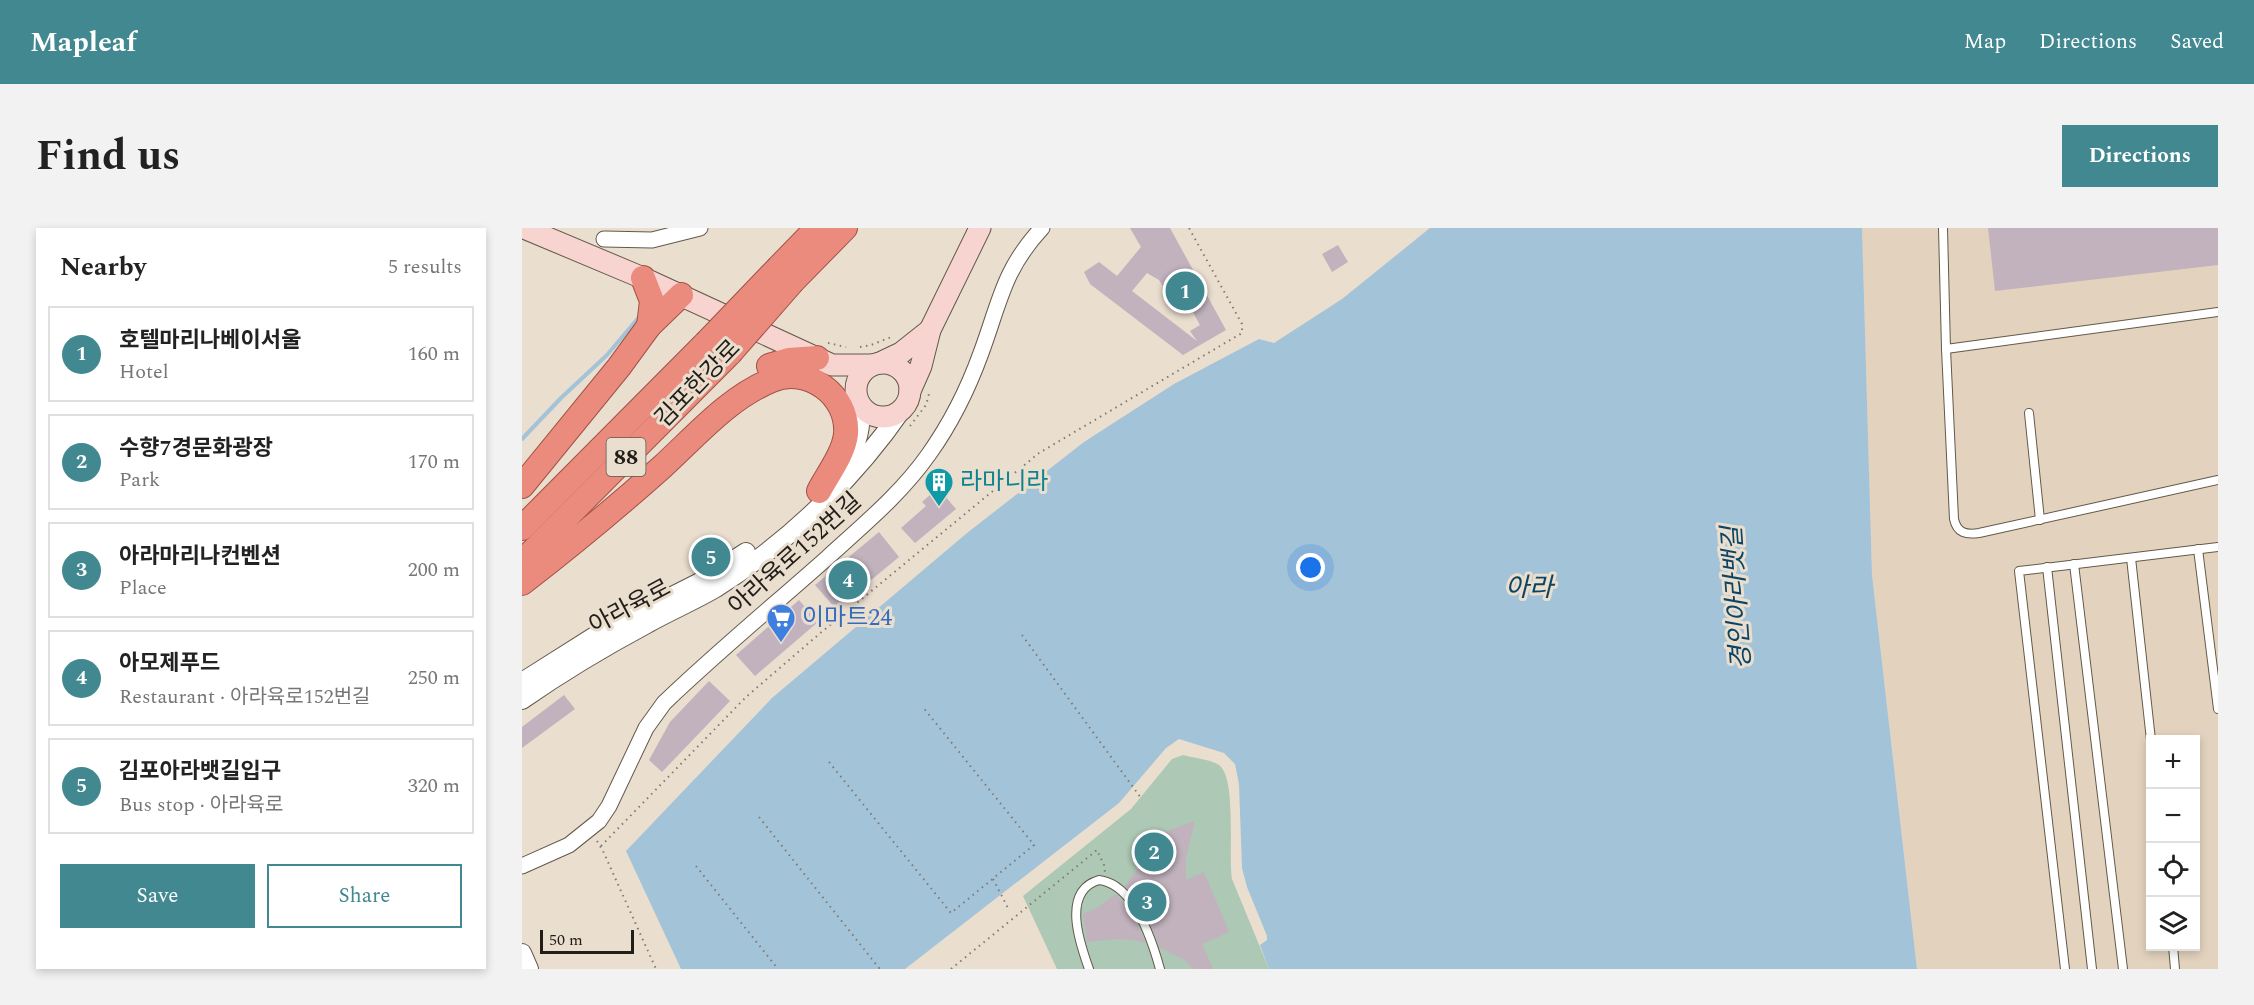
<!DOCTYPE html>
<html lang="en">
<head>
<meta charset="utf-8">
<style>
  body { margin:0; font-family:Spectral,"Noto Sans KR",serif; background:#f2f2f2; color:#222 }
  .controls { position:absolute; right:18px; bottom:18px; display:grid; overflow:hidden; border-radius:0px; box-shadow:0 3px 9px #0003 }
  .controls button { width:54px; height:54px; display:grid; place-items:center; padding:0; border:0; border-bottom:2px solid #e0e0e0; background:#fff; color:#222; font:30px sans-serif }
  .scale { position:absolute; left:18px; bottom:15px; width:94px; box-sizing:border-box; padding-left:6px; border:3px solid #211d17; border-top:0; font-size:16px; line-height:21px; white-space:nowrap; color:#211d17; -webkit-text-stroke:4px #eadecf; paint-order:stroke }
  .you { position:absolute; left:789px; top:340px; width:21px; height:21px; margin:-15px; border:4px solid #fff; border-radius:50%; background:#1a73e8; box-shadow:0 0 0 9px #1a73e833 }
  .badge { display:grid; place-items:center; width:39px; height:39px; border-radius:50%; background:#418891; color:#fff; font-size:20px; font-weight:700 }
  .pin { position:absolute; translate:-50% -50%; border:3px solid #fff; box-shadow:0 2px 6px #0006 }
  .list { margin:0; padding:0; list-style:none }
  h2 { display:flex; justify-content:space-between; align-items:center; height:78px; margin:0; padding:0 24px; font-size:26px }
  h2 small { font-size:20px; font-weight:400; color:#767676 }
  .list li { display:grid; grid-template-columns:39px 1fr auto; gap:18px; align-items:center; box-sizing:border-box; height:96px; margin:0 12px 12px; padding:0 12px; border:2px solid #e0e0e0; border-radius:0px }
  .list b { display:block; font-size:22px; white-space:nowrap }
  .list p { margin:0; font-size:20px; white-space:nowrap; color:#767676 }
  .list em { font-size:20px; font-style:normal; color:#767676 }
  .actions { display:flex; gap:12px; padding:18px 24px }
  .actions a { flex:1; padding:14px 0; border:2px solid #418891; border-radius:0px; text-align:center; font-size:21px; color:#418891 }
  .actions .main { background:#418891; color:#fff }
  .icon { flex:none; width:33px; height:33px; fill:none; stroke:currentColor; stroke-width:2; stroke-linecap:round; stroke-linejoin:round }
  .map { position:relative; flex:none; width:1696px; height:741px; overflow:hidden; border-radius:0px }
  header { display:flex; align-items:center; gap:36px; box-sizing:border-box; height:84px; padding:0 30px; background:#418891; color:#fff }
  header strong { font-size:28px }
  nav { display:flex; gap:33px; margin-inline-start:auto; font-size:21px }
  .intro { display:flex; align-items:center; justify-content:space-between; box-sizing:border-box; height:144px; padding:0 36px }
  h1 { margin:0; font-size:42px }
  .button { padding:15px 27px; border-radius:0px; background:#418891; color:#fff; font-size:21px; font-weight:700 }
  main { display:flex; gap:36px; padding:0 36px }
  aside { flex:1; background:#fff; border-radius:0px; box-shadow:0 3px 9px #0003 }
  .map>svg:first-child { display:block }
</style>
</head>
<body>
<header>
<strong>Mapleaf</strong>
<nav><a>Map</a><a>Directions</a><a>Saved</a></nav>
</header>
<div class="intro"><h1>Find us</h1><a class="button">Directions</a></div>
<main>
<aside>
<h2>Nearby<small>5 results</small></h2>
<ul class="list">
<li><span class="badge">1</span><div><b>호텔마리나베이서울</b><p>Hotel</p></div><em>160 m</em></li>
<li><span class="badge">2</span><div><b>수향7경문화광장</b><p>Park</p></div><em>170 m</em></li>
<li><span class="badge">3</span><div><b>아라마리나컨벤션</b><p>Place</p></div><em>200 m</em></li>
<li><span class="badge">4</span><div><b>아모제푸드</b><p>Restaurant · 아라육로152번길</p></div><em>250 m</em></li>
<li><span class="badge">5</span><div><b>김포아라뱃길입구</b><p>Bus stop · 아라육로</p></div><em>320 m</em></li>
</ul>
<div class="actions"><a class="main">Save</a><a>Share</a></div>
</aside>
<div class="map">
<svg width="1696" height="741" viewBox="0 0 1696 741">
  <rect width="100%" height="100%" fill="#eadecf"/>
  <path fill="#e3d3be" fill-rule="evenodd" d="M1340 0H1696V741H1395L1350 347ZM1628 512H1674V718H1628Z"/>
  <path fill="#adc8b4" d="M661 527C672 530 687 531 697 537 715 550 706 627 710 651L747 741H535L501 668 609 581 650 531Z"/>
  <polygon fill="#a3c3d8" points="908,0 1340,0 1350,347 1395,741 747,741 738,717 745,712 745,708 725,659 720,640 717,556 713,536 702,525 657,511 644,520 597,575 383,741 159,741 104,623 250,470 445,305 562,214 652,156 737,111 752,115 820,71"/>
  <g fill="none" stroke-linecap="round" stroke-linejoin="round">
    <polyline stroke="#a3c3d8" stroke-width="4" points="0,211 39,170 85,127 118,88"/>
  </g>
  <g fill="#c1b2be" fill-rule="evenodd">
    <path d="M608 0H648L704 102 661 127 568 56 562 44 577 34 595 48 619 19ZM625 45 637 52 651 75 662 68 678 97 668 103 675 113 610 63Z"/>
    <polygon points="1466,0 1696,0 1696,37 1473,63"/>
    <polygon points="816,17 826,34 810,44 800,26"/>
    <polygon points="416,260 434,281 393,315 379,300 404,278 400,274"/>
    <polygon points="357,304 377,329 314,381 293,357"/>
    <polygon points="277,372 296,394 233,448 214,427"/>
    <polygon points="187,453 208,473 140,544 127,532 148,494"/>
    <polygon points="42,467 53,481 0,520 0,499"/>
    <polygon points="673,593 664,629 664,652 682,644 707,704 680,716 691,741 672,741 661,731 638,720 623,684 603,658 620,636 637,606"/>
    <polygon points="594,666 612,690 624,715 612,712 595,711 565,714 561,686 573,681"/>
  </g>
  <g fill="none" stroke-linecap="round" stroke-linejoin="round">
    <g stroke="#62594b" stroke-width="10">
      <g id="service">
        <polyline points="1421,0 1424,121 1696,84"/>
        <path d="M1424 121 1432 291C1435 305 1444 307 1457 305L1696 252"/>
        <polyline points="1507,185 1518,292"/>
        <polyline points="1676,321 1696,481"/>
        <polyline points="1609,330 1629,512"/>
        <polyline points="1552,336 1601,741"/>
        <polyline points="1525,339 1570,741"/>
        <polyline points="1651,718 1653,741"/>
        <path d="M567 741C558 716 539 663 577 652 612 656 630 712 638 741"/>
        <polyline points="1543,741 1497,343 1696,319"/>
      </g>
    </g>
    <g stroke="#62594b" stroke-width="17">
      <g id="minor">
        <polyline points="82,11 130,12 178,0"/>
        <path d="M0 638 47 617 77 593 87 578 124 500 142 475C194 425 251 378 305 330 341 297 379 266 407 226 429 195 446 161 459 125 478 74 481 42 520 0"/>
      </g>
    </g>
    <g stroke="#62594b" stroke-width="20">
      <g id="tertiary">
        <path d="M322 235C337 217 340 198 338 175"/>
        <polyline points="0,454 79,404 176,355 224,324"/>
        <path d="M0 472C40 444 82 419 125 396 148 383 172 373 194 360 267 314 333 250 381 180"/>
        <polyline points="0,725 7,741"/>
      </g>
    </g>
    <g stroke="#62594b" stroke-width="23">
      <g id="secondary">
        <polyline points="2,0 121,50 310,137 349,137"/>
        <polyline points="358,135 379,125 408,102"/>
        <circle cx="361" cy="162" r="27"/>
        <polyline points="388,163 399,138 408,102 458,0"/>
      </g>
    </g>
    <g stroke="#a05245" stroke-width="26">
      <g id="trunk">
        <polyline points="257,39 295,0"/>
        <polyline points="121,50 130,73 127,98"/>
        <polyline points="271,53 323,0"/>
        <polyline points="247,138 267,132 295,130"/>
        <polyline points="0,258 97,139 127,98 159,67"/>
        <polyline points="0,300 184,115"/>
        <polyline points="0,334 208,125"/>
        <path d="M0 355C48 318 95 279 140 239 175 207 206 170 250 152 285 137 327 167 324 206 322 225 306 246 297 263"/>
      </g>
    </g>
    <g stroke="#827a70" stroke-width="2" stroke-dasharray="1.5 4.5" stroke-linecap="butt">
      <polyline points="306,115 324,119"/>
      <polyline points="338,119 349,117 372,108"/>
      <polyline points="388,198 404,177 408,162"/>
      <polyline points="500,407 619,570"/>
      <polyline points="307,534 429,685 512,617 400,478"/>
      <polyline points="237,589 357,740 355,741"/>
      <polyline points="75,613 81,623 134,741"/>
      <polyline points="79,618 224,469 296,407 517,225 720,105 720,96 667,0"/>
      <polyline points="174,638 256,741"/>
      <polyline points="471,651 486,680"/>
      <polyline points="429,741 575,622 582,637 583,644"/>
    </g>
    <use href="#service" stroke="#fff" stroke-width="8"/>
    <use href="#minor" stroke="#fff" stroke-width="15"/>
    <use href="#tertiary" stroke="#fff" stroke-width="18"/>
    <use href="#secondary" stroke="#f7d4cf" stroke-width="21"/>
    <use href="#trunk" stroke="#ea8b7e" stroke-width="24"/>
    <g stroke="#a05245" stroke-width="26" stroke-linecap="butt">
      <g id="trunk-bridge">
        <polyline points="184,115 257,39"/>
        <polyline points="208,125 271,53"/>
      </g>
    </g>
    <use href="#trunk-bridge" stroke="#ea8b7e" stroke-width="24"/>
  </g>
  <defs>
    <g id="building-pin" transform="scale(1.5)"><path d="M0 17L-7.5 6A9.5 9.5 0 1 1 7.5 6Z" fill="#0f9aa8" stroke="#eadecf"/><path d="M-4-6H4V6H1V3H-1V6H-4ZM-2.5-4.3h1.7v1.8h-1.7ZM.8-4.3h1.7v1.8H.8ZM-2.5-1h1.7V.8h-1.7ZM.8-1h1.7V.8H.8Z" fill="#fff"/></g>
    <g id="supermarket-pin" transform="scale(1.5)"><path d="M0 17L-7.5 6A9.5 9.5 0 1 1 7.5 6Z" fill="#3f7fe0" stroke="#eadecf"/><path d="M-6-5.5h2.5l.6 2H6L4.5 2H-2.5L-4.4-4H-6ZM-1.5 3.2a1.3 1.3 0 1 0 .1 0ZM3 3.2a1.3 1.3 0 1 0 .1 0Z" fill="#fff"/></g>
  </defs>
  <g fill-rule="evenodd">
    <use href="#building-pin" x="417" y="254"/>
    <use href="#supermarket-pin" x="259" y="390"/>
  </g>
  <g text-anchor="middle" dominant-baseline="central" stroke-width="6" stroke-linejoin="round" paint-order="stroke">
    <rect fill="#eadecf" stroke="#5d574e" stroke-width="1.5" x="84.5" y="210" width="39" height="38" rx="4.5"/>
    <g font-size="22" font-weight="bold" fill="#211d17">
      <text x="104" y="229">88</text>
    </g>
    <g font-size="24" fill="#211d17" stroke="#eadecf">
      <text transform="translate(176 156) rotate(-46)">김포한강로</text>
      <text transform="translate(273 326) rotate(-42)">아라육로152번길</text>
      <text transform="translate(108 379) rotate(-28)">아라육로</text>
    </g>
    <g font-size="24" fill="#0d838f" stroke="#eadecf" text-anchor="start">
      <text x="438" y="254">라마니라</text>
    </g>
    <g font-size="24" fill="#366cbe" stroke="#eadecf" text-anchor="start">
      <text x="280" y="390">이마트24</text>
    </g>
    <g font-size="26" font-style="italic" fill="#0c4564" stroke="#eadecf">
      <text x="1007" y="360">아라</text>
      <text transform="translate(1215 370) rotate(-94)">경인아라뱃길</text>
    </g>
  </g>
</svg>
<div class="controls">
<button>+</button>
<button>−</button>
<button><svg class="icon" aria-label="locate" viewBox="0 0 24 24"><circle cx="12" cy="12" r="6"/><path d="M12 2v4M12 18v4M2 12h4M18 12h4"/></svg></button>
<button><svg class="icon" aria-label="layers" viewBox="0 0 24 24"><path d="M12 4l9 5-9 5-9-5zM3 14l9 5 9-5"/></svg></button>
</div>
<div class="scale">50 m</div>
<div class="you"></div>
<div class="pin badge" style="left:663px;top:63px">1</div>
<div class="pin badge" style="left:632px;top:624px">2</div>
<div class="pin badge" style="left:625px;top:674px">3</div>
<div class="pin badge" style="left:326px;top:352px">4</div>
<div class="pin badge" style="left:189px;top:329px">5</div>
</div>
</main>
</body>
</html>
